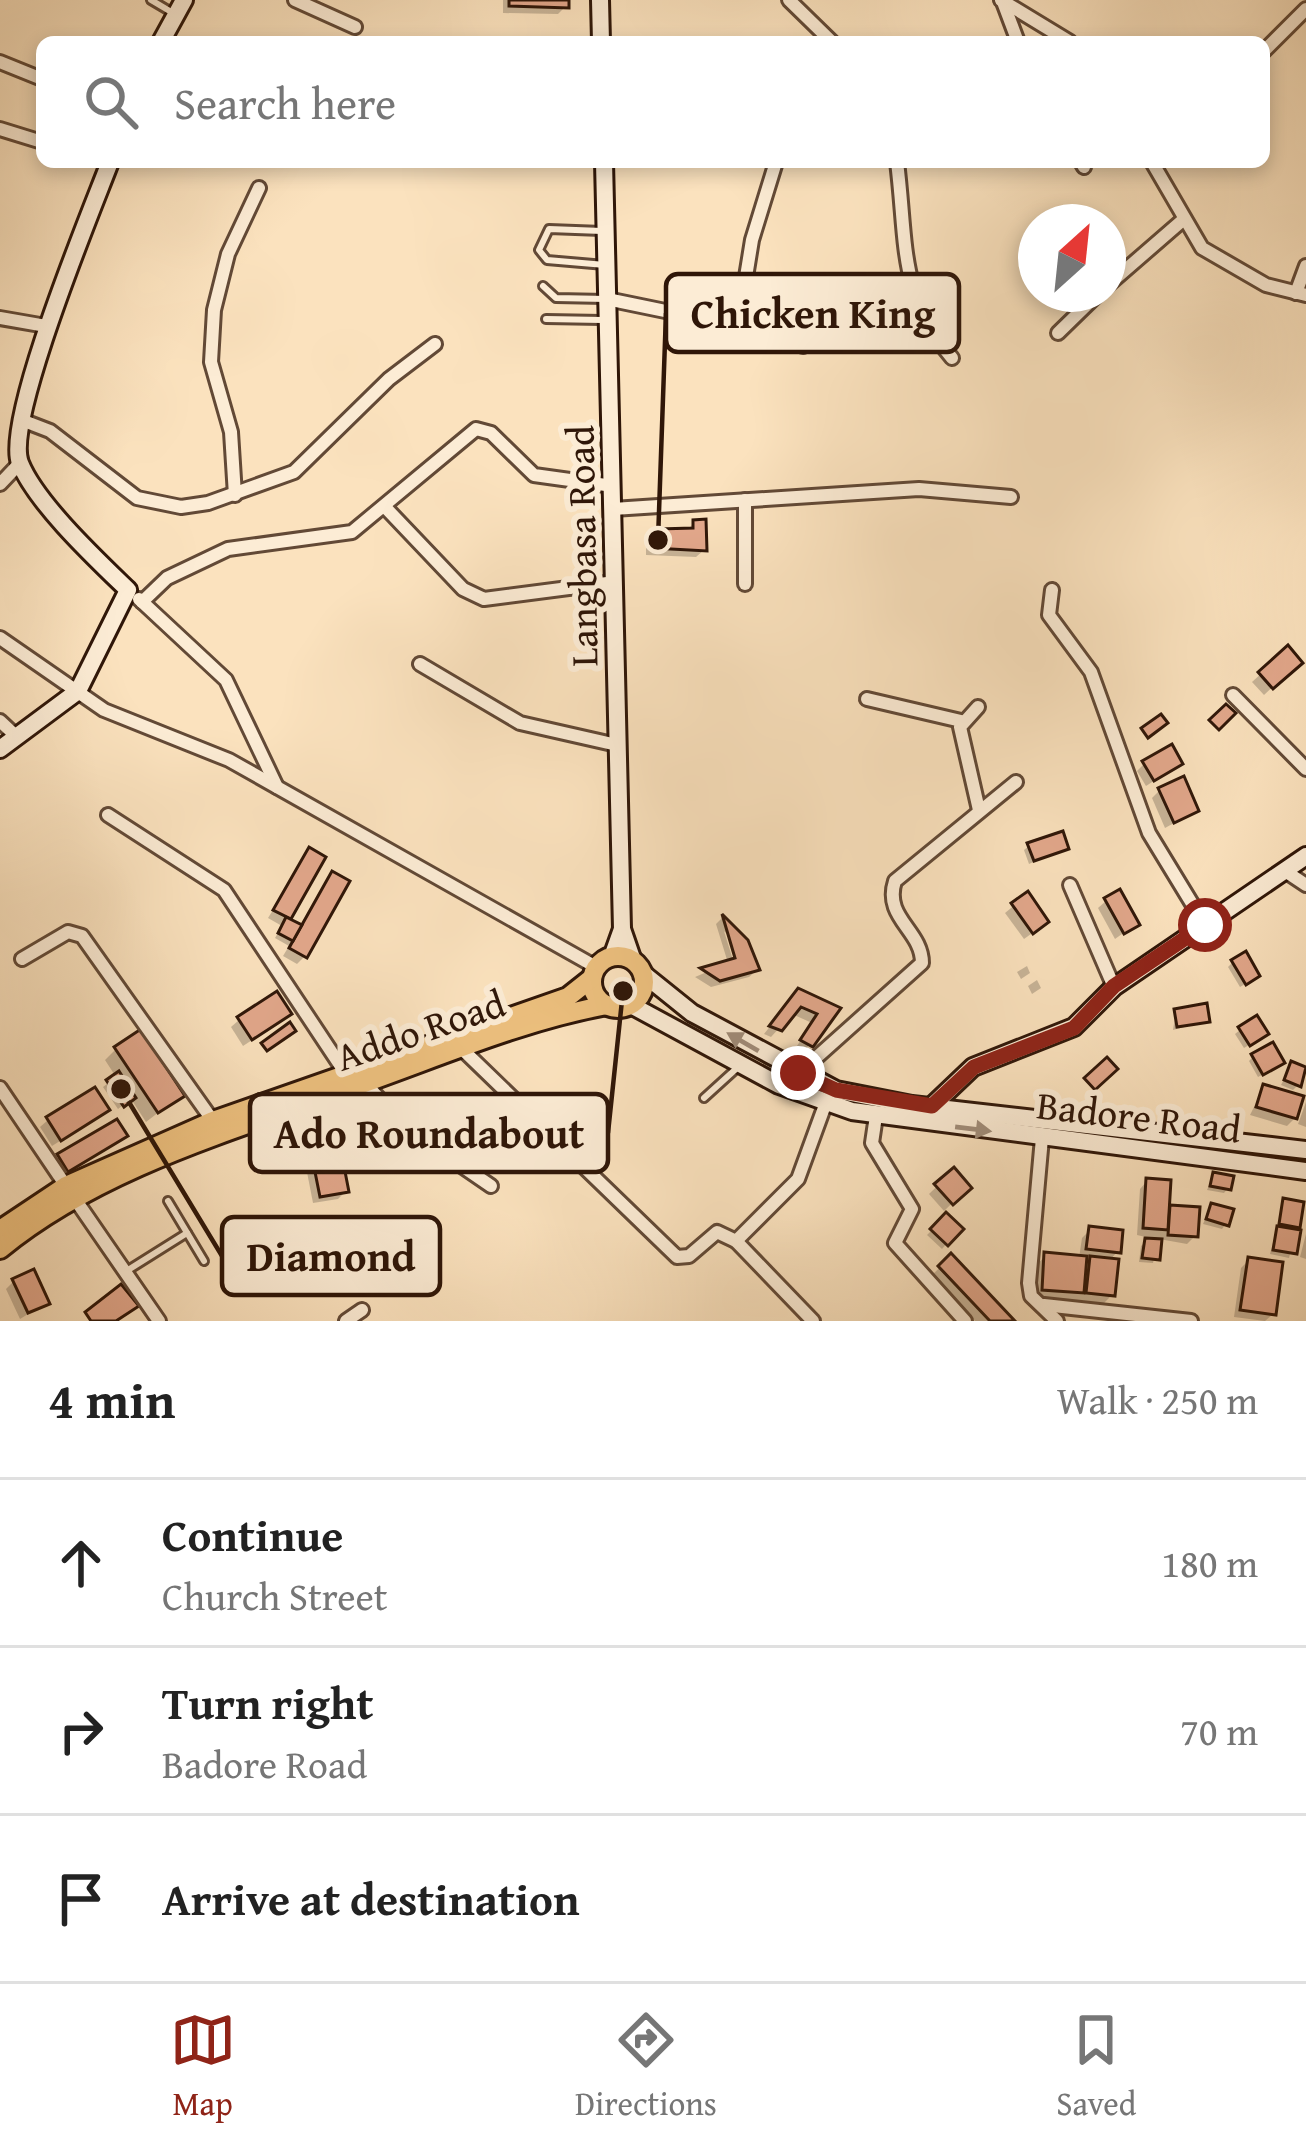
<!DOCTYPE html>
<html lang="en">
<head>
<meta charset="utf-8">
<style>
  body { margin:0; font-family:"Gentium Book Plus",serif; background:#f6f6f6; color:#222 }
  .compass { position:absolute; left:1018px; top:204px; width:108px; height:108px; border-radius:50%; background:#fff; box-shadow:0 6px 18px #0003; rotate:27deg }
  .stop { position:absolute; width:36px; height:36px; margin:-27px; border:9px solid #8f2418; border-radius:50%; background:#fff }
  .stop.end { background:#8f2418; border-color:#fff; box-shadow:0 3px 12px #0008 }
  .list { margin:0; padding:0; list-style:none }
  h2 { display:flex; justify-content:space-between; align-items:center; height:156px; margin:0; padding:0 48px; font-size:51px }
  h2 small { font-size:39px; font-weight:400; color:#767676 }
  .list li { display:grid; grid-template-columns:78px 1fr auto; gap:36px; align-items:center; box-sizing:border-box; height:168px; padding:0 48px; border-top:3px solid #e0e0e0 }
  .list b { display:block; font-size:45px; white-space:nowrap }
  .list p { margin:0; font-size:39px; white-space:nowrap; color:#767676 }
  .list em { font-size:39px; font-style:normal; color:#767676 }
  .icon { flex:none; width:66px; height:66px; fill:none; stroke:currentColor; stroke-width:2; stroke-linecap:round; stroke-linejoin:round }
  .map { position:relative; flex:none; width:1306px; height:1321px; overflow:hidden }
  .search { position:absolute; background:#fff; box-shadow:0 6px 18px #0003; left:36px; right:36px; top:36px; height:132px; display:flex; align-items:center; gap:30px; box-sizing:border-box; padding:0 42px; border-radius:18px; color:#767676; font-size:45px }
  .sheet { height:660px; background:#fff }
  nav { display:flex; justify-content:space-around; align-items:center; box-sizing:border-box; height:168px; border-top:3px solid #e0e0e0; background:#fff; font-size:33px; color:#767676 }
  nav a { display:grid; justify-items:center; gap:6px }
  nav .on { color:#8f2418 }
  .map>svg:first-child { display:block }
</style>
</head>
<body>
<div class="map">
<svg width="1306" height="1321" viewBox="0 0 1306 1321">
  <rect width="100%" height="100%" fill="#fbe2be"/>
  <filter id="stains"><feTurbulence type="fractalNoise" baseFrequency=".00167" numOctaves="4"/><feColorMatrix values="0 0 0 0 .2 0 0 0 0 .09 0 0 0 0 .02 0 0 0 .5 -.17"/></filter>
  <radialGradient id="worn" r=".72"><stop offset=".6" stop-color="#630" stop-opacity="0"/><stop offset="1" stop-color="#630" stop-opacity=".3"/></radialGradient>
  <g fill="#0003" fill-rule="evenodd">
    <polygon points="503,0 566,0 566,6 558,14 503,13"/>
    <polygon points="694,523 704,550 696,557 646,555 646,543 654,535 686,531"/>
    <polygon points="1288,649 1299,662 1264,695 1252,682"/>
    <polygon points="1144,764 1180,764 1146,786 1137,771"/>
    <polygon points="1160,790 1196,811 1165,828 1152,798"/>
    <polygon points="1029,846 1066,848 1029,864 1024,850"/>
    <polygon points="310,851 322,858 286,921 299,927 332,874 305,956 297,964 283,956 289,946 275,938 282,926 268,918"/>
    <polygon points="1027,895 1038,929 1024,939 1005,913"/>
    <polygon points="1106,901 1136,924 1115,939 1098,908"/>
    <path d="M722 918 745 941 757 970 749 977 711 987 695 977 728 963 716 924ZM724 931 733 940 737 973Z"/>
    <polygon points="1233,962 1252,980 1240,987 1228,967"/>
    <polygon points="1027,966 1030,973 1021,979 1017,972"/>
    <polygon points="1037,980 1041,988 1032,994 1028,986"/>
    <polygon points="791,1000 836,1009 803,1053 795,1049 812,1023 792,1014 771,1037 764,1034"/>
    <polygon points="1176,1011 1207,1021 1173,1030"/>
    <polygon points="239,1020 281,1021 243,1046 231,1027"/>
    <polygon points="1240,1030 1260,1038 1244,1048 1235,1034"/>
    <polygon points="116,1049 181,1095 146,1122 131,1099 118,1109 103,1087 116,1077 105,1060"/>
    <polygon points="1253,1057 1277,1067 1258,1077 1249,1061"/>
    <polygon points="1292,1064 1298,1085 1293,1090 1281,1085"/>
    <polygon points="1264,1087 1295,1118 1287,1126 1250,1115"/>
    <polygon points="1306,1102 1306,1127 1298,1124"/>
    <polygon points="98,1117 52,1146 40,1127 48,1120"/>
    <polygon points="124,1136 59,1177 51,1165 59,1157"/>
    <polygon points="314,1160 346,1191 338,1199 313,1203 306,1167"/>
    <polygon points="953,1171 968,1188 944,1211 929,1194"/>
    <polygon points="1214,1175 1228,1188 1224,1193 1207,1190"/>
    <polygon points="1147,1181 1166,1208 1197,1210 1195,1236 1187,1244 1159,1239 1153,1263 1139,1262 1141,1246 1150,1238 1137,1235 1140,1189"/>
    <polygon points="1284,1202 1297,1226 1289,1258 1270,1254"/>
    <polygon points="1211,1206 1226,1224 1222,1229 1203,1224"/>
    <polygon points="946,1216 960,1229 942,1249 927,1235"/>
    <polygon points="1090,1230 1118,1251 1109,1261 1112,1295 1104,1303 1035,1297 1038,1263 1046,1256 1079,1258 1082,1238"/>
    <polygon points="1306,1234 1306,1259 1300,1257"/>
    <polygon points="951,1257 1010,1321 975,1321 932,1275"/>
    <polygon points="1249,1260 1273,1314 1265,1321 1234,1317 1241,1268"/>
    <polygon points="14,1281 46,1303 20,1319 6,1289"/>
  </g>
  <g fill="#e3a88c" stroke="#2f1608" stroke-width="3">
    <polygon points="509,0 569,0 569,8 509,6"/>
    <polygon points="706,519 707,551 653,548 652,532 658,529 693,528 693,520"/>
    <polygon points="1288,645 1303,663 1273,689 1258,672"/>
    <polygon points="1226,704 1236,713 1219,730 1209,720"/>
    <polygon points="1161,714 1168,723 1148,738 1141,728"/>
    <polygon points="1172,744 1183,764 1154,781 1142,761"/>
    <polygon points="1184,776 1199,811 1174,823 1158,788"/>
    <polygon points="1063,831 1069,849 1034,861 1027,843"/>
    <polygon points="309,847 326,857 291,919 273,910"/>
    <polygon points="332,871 350,881 307,958 289,948"/>
    <polygon points="1120,889 1140,925 1124,934 1104,898"/>
    <polygon points="1028,891 1049,922 1033,934 1011,903"/>
    <polygon points="722,914 748,940 760,970 720,981 700,968 735,958"/>
    <polygon points="286,917 302,925 293,941 278,933"/>
    <polygon points="1246,951 1260,976 1246,985 1231,960"/>
    <polygon points="798,988 841,1008 813,1047 800,1040 817,1014 801,1007 782,1031 769,1026"/>
    <polygon points="277,991 292,1014 252,1040 237,1017"/>
    <polygon points="1207,1003 1210,1022 1177,1027 1174,1009"/>
    <polygon points="1257,1015 1269,1034 1250,1046 1238,1027"/>
    <polygon points="290,1022 296,1031 267,1051 261,1043"/>
    <polygon points="141,1029 185,1096 158,1113 114,1047"/>
    <polygon points="1273,1042 1285,1063 1263,1075 1251,1054"/>
    <polygon points="1107,1057 1118,1069 1095,1090 1084,1078"/>
    <polygon points="1291,1061 1306,1067 1301,1087 1284,1080"/>
    <polygon points="119,1071 136,1098 124,1107 106,1080"/>
    <polygon points="1263,1084 1304,1096 1297,1119 1256,1107"/>
    <polygon points="95,1087 110,1110 61,1141 46,1117"/>
    <polygon points="117,1119 128,1136 68,1172 57,1154"/>
    <polygon points="341,1151 349,1192 320,1197 312,1157"/>
    <polygon points="954,1167 972,1188 953,1205 934,1184"/>
    <polygon points="1213,1172 1234,1176 1231,1190 1210,1186"/>
    <polygon points="1146,1178 1171,1180 1168,1230 1143,1228"/>
    <polygon points="1283,1198 1304,1202 1300,1228 1279,1224"/>
    <polygon points="1211,1203 1234,1209 1229,1226 1206,1219"/>
    <polygon points="1170,1205 1200,1207 1198,1237 1168,1235"/>
    <polygon points="946,1212 964,1229 948,1246 930,1229"/>
    <polygon points="1089,1226 1123,1230 1121,1253 1086,1249"/>
    <polygon points="1277,1226 1301,1230 1297,1254 1273,1250"/>
    <polygon points="1145,1238 1162,1239 1160,1260 1142,1258"/>
    <polygon points="1044,1252 1087,1256 1084,1293 1042,1290"/>
    <polygon points="951,1253 1015,1321 990,1321 938,1266"/>
    <polygon points="1090,1256 1119,1259 1115,1296 1086,1293"/>
    <polygon points="1248,1257 1283,1262 1276,1315 1240,1310"/>
    <polygon points="34,1269 50,1304 28,1313 12,1279"/>
    <polygon points="121,1284 139,1306 116,1321 91,1321 85,1312"/>
  </g>
  <g fill="none" stroke-linecap="round" stroke-linejoin="round">
    <g stroke="#624936" stroke-width="12">
      <g id="lane">
        <polyline points="151,0 173,13"/>
        <polyline points="602,231 549,229 539,250 547,260 605,265"/>
        <polyline points="543,286 556,298 606,299"/>
        <polyline points="546,319 602,320"/>
        <polyline points="704,1098 737,1068"/>
        <polyline points="168,1201 204,1261"/>
        <polyline points="128,1270 187,1233"/>
      </g>
    </g>
    <g stroke="#624936" stroke-width="18">
      <g id="street">
        <polyline points="295,0 355,27"/>
        <polyline points="789,0 832,42"/>
        <polyline points="1001,0 1070,42"/>
        <polyline points="1003,2 1018,42"/>
        <polyline points="1264,51 1306,9"/>
        <polyline points="0,62 42,79"/>
        <polyline points="0,129 42,142"/>
        <path d="M897 162C907 240 898 295 952 358"/>
        <polyline points="1081,162 1084,167"/>
        <polyline points="1152,162 1202,248 1266,285 1306,295"/>
        <polyline points="1108,285 1184,219"/>
        <polyline points="1296,293 1306,266"/>
        <polyline points="607,299 738,326 803,346"/>
        <polyline points="0,318 46,326"/>
        <polyline points="738,326 752,240 776,162"/>
        <polyline points="1058,333 1098,294"/>
        <polyline points="24,421 50,431 137,498 181,507 208,503 294,472 389,379 435,344"/>
        <polyline points="0,484 20,463"/>
        <polyline points="235,495 231,432 211,362 214,310 228,254 259,188"/>
        <polyline points="386,508 463,589 484,599 615,582"/>
        <polyline points="613,509 919,489 1011,497"/>
        <polyline points="745,584 745,500"/>
        <polyline points="1052,590 1049,615 1091,672 1149,833 1205,925"/>
        <polyline points="139,599 226,680 277,787"/>
        <polyline points="142,602 167,578 228,549 352,532 476,429 491,433 534,475 613,486"/>
        <polyline points="0,638 104,710 229,760 596,967"/>
        <polyline points="420,664 520,723 617,745"/>
        <polyline points="1233,695 1306,769"/>
        <polyline points="867,699 961,721"/>
        <polyline points="978,707 960,727 979,810"/>
        <polyline points="0,721 17,737"/>
        <polyline points="108,815 224,890 346,1074"/>
        <polyline points="1285,871 1306,885"/>
        <polyline points="1070,885 1114,987"/>
        <polyline points="22,959 68,932 82,936 213,1121"/>
        <polyline points="461,1048 677,1257 689,1256 717,1232 736,1241 798,1179 825,1105"/>
        <path d="M799 1073 922 963C922 930 883 918 895 881L1016 782"/>
        <polyline points="365,1083 405,1127 491,1186"/>
        <polyline points="0,1088 66,1186"/>
        <polyline points="876,1116 872,1143 912,1209 895,1243 965,1321"/>
        <polyline points="1042,1138 1029,1283 1031,1296 1057,1321"/>
        <polyline points="75,1199 159,1321"/>
        <polyline points="736,1241 813,1321"/>
        <polyline points="1044,1305 1191,1321"/>
        <polyline points="346,1321 362,1310"/>
      </g>
    </g>
    <g stroke="#2f1608" stroke-width="22">
      <g id="secondary">
        <polyline points="600,0 601,42"/>
        <polyline points="161,42 184,0"/>
        <polyline points="604,162 622,929 633,961"/>
        <path d="M0 749 78 691 128 590C97 560 36 503 20 463 4 421 91 212 110 162"/>
        <polyline points="612,957 622,929"/>
        <polyline points="646,976 692,1013 836,1090 912,1105 1306,1150"/>
        <polyline points="631,1005 779,1085 852,1111 1306,1171"/>
        <polyline points="932,1106 973,1067 1074,1027 1114,987 1306,856"/>
      </g>
    </g>
    <g stroke="#2f1608" stroke-width="24">
      <g id="primary">
        <circle cx="618" cy="982" r="26"/>
        <polyline points="0,1230 66,1186 213,1121 568,997 592,978"/>
        <path d="M0 1249C102 1165 242 1128 364 1083 443 1055 524 1020 607 1005"/>
      </g>
    </g>
    <use href="#lane" stroke="#fcecd5" stroke-width="6"/>
    <use href="#street" stroke="#fcecd5" stroke-width="12"/>
    <use href="#secondary" stroke="#fcecd5" stroke-width="16"/>
    <use href="#primary" stroke="#eec17f" stroke-width="18"/>
  </g>
  <defs><path id="oneway-solid" d="M-6-.8H1V-3.2L6.5 0L1 3.2V.8H-6Z" transform="scale(3)"/></defs>
  <g fill="#a08c79">
    <use href="#oneway-solid" transform="translate(743 1042) rotate(-150)"/>
    <use href="#oneway-solid" transform="translate(973 1129) rotate(7)"/>
  </g>
  <g fill="none" stroke-linecap="round" stroke-linejoin="round">
    <polyline stroke="#8f2418" stroke-width="15" points="798,1073 836,1090 932,1106 974,1067 1074,1028 1114,986 1205,925"/>
  </g>
  <g text-anchor="middle" dominant-baseline="central" stroke-width="12" stroke-linejoin="round" paint-order="stroke">
    <g font-size="39" fill="#2f1608" stroke="#fcecd5">
      <text transform="translate(581 546) rotate(-91)">Langbasa Road</text>
      <text transform="translate(420 1029) rotate(-19)">Addo Road</text>
      <text transform="translate(1139 1116) rotate(7)">Badore Road</text>
    </g>
  </g>
  <path fill="none" stroke="#2f1608" stroke-width="4.5" d="M658 540L666 313M623 991L608 1133M121 1089L222 1256"/>
  <g fill="#2f1608" stroke="#fcecd5" stroke-width="4.5">
    <circle cx="658" cy="540" r="12"/>
    <circle cx="623" cy="991" r="12"/>
    <circle cx="121" cy="1089" r="12"/>
  </g>
  <g fill="#fcecd5" stroke="#2f1608" stroke-width="4.5">
    <rect x="666" y="274" width="293" height="78" rx="12"/>
    <rect x="250" y="1094" width="358" height="78" rx="12"/>
    <rect x="222" y="1217" width="218" height="78" rx="12"/>
  </g>
  <g font-size="42" text-anchor="middle" font-weight="bold" fill="#2f1608">
    <text x="813" y="328">Chicken King</text>
    <text x="429" y="1148">Ado Roundabout</text>
    <text x="331" y="1271">Diamond</text>
  </g>
  <rect width="100%" height="100%" filter="url(#stains)"/>
  <rect width="100%" height="100%" fill="url(#worn)"/>
</svg>
<svg class="compass" viewBox="-18 -18 36 36"><path d="M0-13l5 13h-10z" fill="#e53935"/><path d="M0 13l5-13h-10z" fill="#767676"/></svg>
<div class="stop" style="left:1205px;top:925px"></div>
<div class="stop end" style="left:798px;top:1073px"></div>
<div class="search"><svg class="icon" aria-label="search" viewBox="0 0 24 24"><circle cx="10" cy="10" r="6"/><path d="M15 15l6 6"/></svg>Search here</div>
</div>
<section class="sheet">
<h2>4 min<small>Walk · 250 m</small></h2>
<ul class="list">
<li><svg class="icon" aria-label="ahead" viewBox="0 0 24 24"><path d="M12 20V5M6 11l6-6 6 6"/></svg><div><b>Continue</b><p>Church Street</p></div><em>180 m</em></li>
<li><svg class="icon" aria-label="right" viewBox="0 0 24 24"><path d="M7 20v-9h11M14 6l5 5-5 5"/></svg><div><b>Turn right</b><p>Badore Road</p></div><em>70 m</em></li>
<li><svg class="icon" aria-label="arrive" viewBox="0 0 24 24"><path d="M6 21V4h12l-3 4 3 4H6"/></svg><div><b>Arrive at destination</b></div></li>
</ul>
</section>
<nav>
<a class="on"><svg class="icon" aria-label="map" viewBox="0 0 24 24"><path d="M3 6l6-2 6 2 6-2v14l-6 2-6-2-6 2zM9 4v14M15 6v14"/></svg>Map</a>
<a><svg class="icon" aria-label="directions" viewBox="0 0 24 24"><path d="M12 3l9 9-9 9-9-9zM9 14v-3h6M13 9l2 2-2 2"/></svg>Directions</a>
<a><svg class="icon" aria-label="saved" viewBox="0 0 24 24"><path d="M7 4h10v16l-5-4-5 4z"/></svg>Saved</a>
</nav>
</body>
</html>
